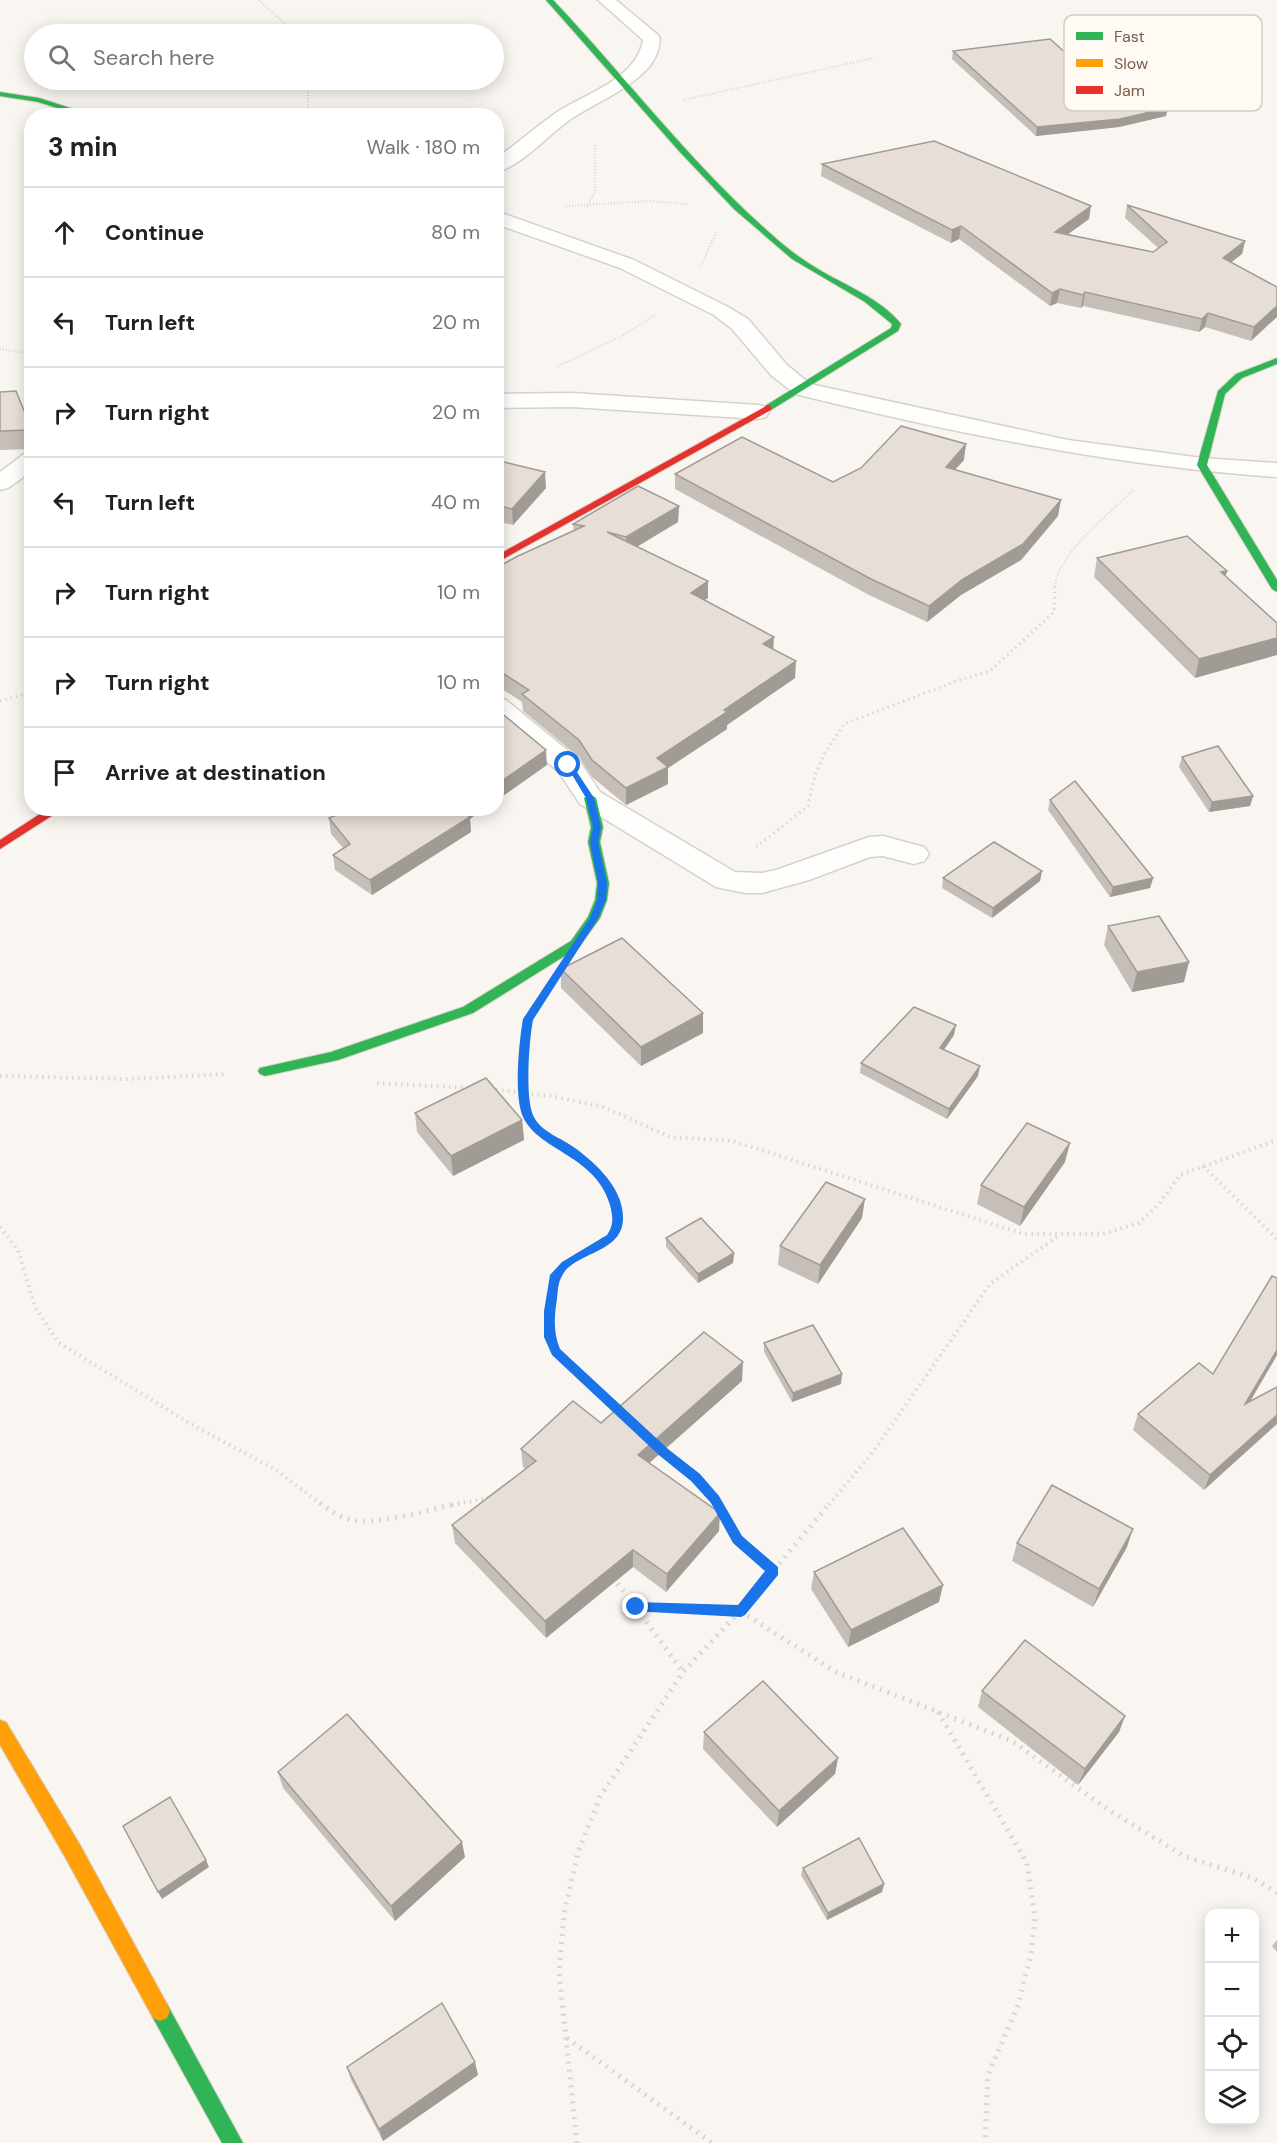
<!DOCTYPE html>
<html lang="en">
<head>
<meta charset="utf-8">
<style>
  body { margin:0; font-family:"DM Sans",sans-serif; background:#f6f6f6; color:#202124 }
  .controls { position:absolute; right:18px; bottom:18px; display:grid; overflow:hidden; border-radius:12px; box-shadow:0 3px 15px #0003 }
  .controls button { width:54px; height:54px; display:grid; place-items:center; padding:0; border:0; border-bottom:2px solid #e0e0e0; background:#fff; color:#202124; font:30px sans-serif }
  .stop { position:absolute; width:18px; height:18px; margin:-14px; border:4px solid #1a73e8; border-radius:50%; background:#fff }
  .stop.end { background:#1a73e8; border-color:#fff; box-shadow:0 2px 6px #0008 }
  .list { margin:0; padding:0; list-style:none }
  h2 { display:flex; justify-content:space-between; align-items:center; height:78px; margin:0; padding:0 24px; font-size:26px }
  h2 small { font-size:20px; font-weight:400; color:#757577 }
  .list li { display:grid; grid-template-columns:39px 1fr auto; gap:18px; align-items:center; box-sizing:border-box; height:90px; padding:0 24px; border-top:2px solid #e0e0e0 }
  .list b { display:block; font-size:22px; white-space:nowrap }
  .list em { font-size:20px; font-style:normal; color:#757577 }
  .icon { flex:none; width:33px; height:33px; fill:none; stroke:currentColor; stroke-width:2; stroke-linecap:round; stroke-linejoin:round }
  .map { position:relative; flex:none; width:1277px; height:2143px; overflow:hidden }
  .search { position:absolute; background:#fff; box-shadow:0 3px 15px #0003; left:24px; top:24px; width:480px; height:66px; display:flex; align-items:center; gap:15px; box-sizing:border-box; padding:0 21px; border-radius:33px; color:#757577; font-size:22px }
  .panel { position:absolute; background:#fff; box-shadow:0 3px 15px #0003; left:24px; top:108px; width:480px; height:708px; border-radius:24px }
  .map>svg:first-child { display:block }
</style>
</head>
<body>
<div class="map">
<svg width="1277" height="2143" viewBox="0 0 1277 2143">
  <rect width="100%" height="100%" fill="#f9f5f0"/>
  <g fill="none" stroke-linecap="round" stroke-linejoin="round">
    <g stroke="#d7d1cb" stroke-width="3">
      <g id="street">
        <path d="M598 0H616L658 35 660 39C659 50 656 59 648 68 626 92 594 103 568 121 546 137 523 165 496 172V158C516 145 533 129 553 115 582 94 636 81 643 40Z"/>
        <path d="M496 211 634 260 728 307 748 319 787 365 810 384 1068 440 1202 458 1277 463V477C1114 466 954 433 795 394L771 375 732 329 714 315 620 268 496 224Z"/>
        <polygon points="572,393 758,405 766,407 769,412 766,417 758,419 572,407 496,408 496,394"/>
        <polygon points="32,452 32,471 8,488 0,490 0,472 24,454"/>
        <polygon points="496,698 506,700 578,759 600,792 735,872 762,873 776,870 869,837 883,836 924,847 929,854 924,861 914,864 883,856 870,857 809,880 762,893 745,893 716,887 580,804 558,771 496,720"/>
      </g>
    </g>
    <g stroke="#d9d2cb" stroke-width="2">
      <g id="fast">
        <path d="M546 0H553C626 77 690 163 771 234 785 247 801 259 818 269 846 286 880 298 901 324L898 331 771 410H765V406L891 328 892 324 865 302 792 259 734 209 679 151Z"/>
        <polygon points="0,92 39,98 95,116 83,116 38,102 0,96"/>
        <polygon points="1277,358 1277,364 1242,378 1225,394 1207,465 1277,580 1277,592 1272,589 1197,465 1218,391 1236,374"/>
        <polygon points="590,794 596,798 603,827 600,842 609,883 607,900 600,918 579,947 473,1013 338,1060 265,1076 260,1074 258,1071 260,1068 331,1052 463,1007 571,941 588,917 595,900 597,883 588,842 591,827 584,798"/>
        <polygon points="160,2001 167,2004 243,2143 222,2143 153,2018 150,2011 153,2004"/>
      </g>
    </g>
    <g stroke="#d9d2cb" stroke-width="2">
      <polygon id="slow" points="0,1720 6,1722 79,1843 167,2004 170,2011 167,2018 160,2021 153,2018 65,1857 0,1745"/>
    </g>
    <g stroke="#d9d2cb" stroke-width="2">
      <g id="jam">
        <polygon points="768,405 771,406 771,410 496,563 496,556"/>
        <polygon points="49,808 64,808 0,849 0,840"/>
      </g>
    </g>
    <g stroke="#dcd5d0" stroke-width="2" stroke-dasharray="1 2" stroke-linecap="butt">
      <polyline points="259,0 296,34"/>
      <polyline points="308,80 308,116"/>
      <polyline points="683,100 874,58"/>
      <polyline points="566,206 650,201 687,204"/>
      <polyline points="587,207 595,192 595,145"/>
      <polyline points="701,266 716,232"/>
      <polyline points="0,349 32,354"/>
      <polyline points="558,366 622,336 655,315"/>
      <path d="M1055 587C1057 554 1111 513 1134 489"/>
    </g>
    <g stroke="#dcd5d0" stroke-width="3" stroke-dasharray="1.5 4" stroke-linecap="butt">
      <polyline points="0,701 32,692"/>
      <polyline points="756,847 808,806 815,775 825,753 844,724 959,680 990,671 1054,612 1055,585"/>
    </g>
    <g stroke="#dcd5d0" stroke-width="4" stroke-dasharray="1.5 4.5" stroke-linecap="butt">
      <path d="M528 1018C523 1040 519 1103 531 1122 538 1132 550 1137 560 1144 585 1160 612 1180 617 1211 624 1252 571 1248 556 1275 549 1287 551 1303 550 1316 549 1328 549 1340 556 1351 571 1375 598 1392 619 1410"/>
      <polyline points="0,1076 130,1079 226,1074"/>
      <polyline points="377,1083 471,1088"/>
      <polyline points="490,1089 551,1096 604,1107 670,1137 733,1141 1024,1234 1103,1234 1139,1223 1159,1204 1180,1175 1277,1140"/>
      <polyline points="1203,1166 1277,1239"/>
      <polyline points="0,1227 18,1250 35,1307 59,1343 191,1424 276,1470 322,1505"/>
      <polyline points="659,1448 695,1477 718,1505"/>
      <polyline points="452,1505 492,1497"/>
      <polyline points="829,1505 873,1452 990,1284 1058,1236"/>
    </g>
    <g stroke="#dcd5d0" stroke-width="5" stroke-dasharray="2 6" stroke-linecap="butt">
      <path d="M320 1503C329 1510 337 1516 348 1519 377 1527 430 1509 460 1503"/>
      <polyline points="717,1503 738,1539 773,1571"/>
      <polyline points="613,1577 683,1672"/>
      <polyline points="637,1607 740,1611 836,1672 1012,1741 1110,1811 1186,1857 1253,1878 1277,1893"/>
      <polyline points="938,1712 1027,1863 1035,1918 1031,1954 1018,2005 988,2075 985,2143"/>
      <polyline points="567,2038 712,2143"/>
      <polyline points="577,2143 559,1972 564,1914 578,1852 600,1797 683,1672 740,1611 830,1503"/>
    </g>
    <use href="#street" fill="#fefefd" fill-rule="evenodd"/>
    <use href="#fast" fill="#30b455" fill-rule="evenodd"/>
    <use href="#slow" fill="#ff9f0a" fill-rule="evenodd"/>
    <use href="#jam" fill="#e5322d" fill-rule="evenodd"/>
  </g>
  <g fill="#c6bfb9">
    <polygon points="953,51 1085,70 1166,116 1119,127 1036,136 952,59"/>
    <polygon points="822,164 1089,219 1068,234 1153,252 1158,248 1125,218 1127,205 1245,241 1242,254 1231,262 1277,287 1251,341 1205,327 1199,332 1083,306 1081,308 1057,303 1050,306 959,239 951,243 821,176"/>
    <polygon points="0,392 32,429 32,449 0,450"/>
    <polygon points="496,460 546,488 513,525 496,521"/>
    <polygon points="964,460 955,469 1058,516 1021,560 961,595 927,622 869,595 675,489 675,474 833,482"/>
    <polygon points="679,506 678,522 637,547 708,598 704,600 773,649 795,678 727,725 727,729 668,768 668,784 626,805 592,777 579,757 523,711 522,702 496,685 496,568 574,531 573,524"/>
    <polygon points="1097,558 1227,571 1195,678 1094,577"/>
    <polygon points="1182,757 1253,796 1250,806 1209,812 1179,767"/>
    <polygon points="1050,800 1153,878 1150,888 1110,897 1048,810"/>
    <polygon points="329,818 470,819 471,832 372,895 335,870 333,855 343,848 331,834"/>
    <polygon points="1042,871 1040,881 992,918 942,888 943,878"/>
    <polygon points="1108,926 1184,982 1132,992 1104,945"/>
    <polygon points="561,969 703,1033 641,1066 561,988"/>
    <polygon points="954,1035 944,1050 978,1076 947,1119 860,1073 861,1063"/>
    <polygon points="415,1113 522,1120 524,1140 453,1176 417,1132"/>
    <polygon points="1065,1162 1020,1226 977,1204 981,1185"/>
    <polygon points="862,1218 818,1284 778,1265 780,1246"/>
    <polygon points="666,1238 734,1253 733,1263 698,1283 666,1247"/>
    <polygon points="764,1343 841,1384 792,1402 764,1352"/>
    <polygon points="1277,1355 1250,1402 1204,1490 1133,1430 1138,1414 1213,1374"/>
    <polygon points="742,1381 649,1463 719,1531 666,1592 633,1567 546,1638 455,1543 452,1525 525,1469 523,1467 521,1449 601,1423"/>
    <polygon points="1017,1543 1127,1547 1093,1607 1012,1561"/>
    <polygon points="814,1572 939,1602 848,1647 811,1589"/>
    <polygon points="982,1691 1125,1716 1119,1732 1078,1785 978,1707"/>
    <polygon points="704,1732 838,1758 835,1774 777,1827 703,1749"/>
    <polygon points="278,1772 465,1857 395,1921 283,1788"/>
    <polygon points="803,1868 884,1884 882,1892 827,1920 801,1875"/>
    <polygon points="1277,1940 1277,1952 1272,1946"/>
    <polygon points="347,2067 478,2075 383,2141 351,2080"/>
  </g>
  <g fill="#a19b96">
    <polygon points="1168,108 1166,116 1119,127 1036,136 1037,127"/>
    <polygon points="1091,206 1089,219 1053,245 1055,232"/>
    <polygon points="961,226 959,239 951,243 952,230"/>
    <polygon points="1245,241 1242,254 1220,271 1223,258"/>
    <polygon points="1060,289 1057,303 1050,306 1052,293"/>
    <polygon points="1085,292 1083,306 1081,308 1083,295"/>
    <polygon points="1277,306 1277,317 1251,341 1254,327"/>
    <polygon points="1208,313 1205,327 1199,332 1202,319"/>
    <polygon points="966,444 964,460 944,482 946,467"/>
    <polygon points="545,472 546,488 513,525 512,509"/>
    <polygon points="1061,500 1058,516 1021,560 961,595 927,622 929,606"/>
    <polygon points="679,506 678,522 626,553 626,537"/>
    <polygon points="1227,571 1222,590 1221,572"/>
    <polygon points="708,581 708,598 690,609 691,593"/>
    <polygon points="774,637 773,654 763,644"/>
    <polygon points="1277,638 1277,655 1195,678 1199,659"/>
    <polygon points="796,661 795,678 727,725 727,729 668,768 668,784 626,805 626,788 657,758 724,710"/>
    <polygon points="546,750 547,765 496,801 496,785"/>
    <polygon points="1253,796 1250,806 1209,812 1212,802"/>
    <polygon points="463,808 485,808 470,819 471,832 372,895 370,880"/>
    <polygon points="1042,871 1040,881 992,918 993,908"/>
    <polygon points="1153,878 1150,888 1110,897 1113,887"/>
    <polygon points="1189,962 1184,982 1132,992 1137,972"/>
    <polygon points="703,1013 703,1033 641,1066 641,1047"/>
    <polygon points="956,1025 954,1035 938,1058 940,1048"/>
    <polygon points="980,1066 978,1076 947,1119 949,1109"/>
    <polygon points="522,1120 524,1140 453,1176 451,1156"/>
    <polygon points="1070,1143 1065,1162 1020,1226 1024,1207"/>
    <polygon points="865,1199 862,1218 818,1284 820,1265"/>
    <polygon points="734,1253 733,1263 698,1283 698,1274"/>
    <polygon points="1277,1350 1277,1355 1239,1420 1245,1404"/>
    <polygon points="743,1362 742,1381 638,1473 638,1455"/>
    <polygon points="842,1374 841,1384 792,1402 793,1393"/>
    <polygon points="1277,1415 1277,1424 1204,1490 1210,1475"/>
    <polygon points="720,1513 719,1531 666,1592 667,1574"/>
    <polygon points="1133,1529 1127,1547 1093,1607 1099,1589"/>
    <polygon points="633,1550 633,1567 546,1638 545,1621"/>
    <polygon points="943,1585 939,1602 848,1647 851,1630"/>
    <polygon points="1125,1716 1119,1732 1078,1785 1085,1769"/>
    <polygon points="838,1758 835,1774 777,1827 779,1811"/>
    <polygon points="462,1842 465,1857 395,1921 391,1906"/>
    <polygon points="206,1860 209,1867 162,1899 158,1892"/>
    <polygon points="884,1884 882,1892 827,1920 828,1913"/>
    <polygon points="475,2062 478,2075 383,2141 379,2129"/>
  </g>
  <g fill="#e6ded7" stroke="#a19b96" stroke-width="1.5">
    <polygon points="1050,39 1085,70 1100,67 1168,108 1120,119 1037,127 953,51"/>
    <polygon points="934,141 1091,206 1055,232 1153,252 1167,242 1127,205 1245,241 1223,258 1277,287 1277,306 1254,327 1208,313 1202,319 1085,292 1083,295 1060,289 1052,293 961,226 952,230 822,164"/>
    <polygon points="16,391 32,430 0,431 0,392"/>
    <polygon points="901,426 966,444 946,467 1061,500 1023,544 963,579 929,606 871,579 675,474 742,437 833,482 861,468"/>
    <polygon points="496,460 545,472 512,509 496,505"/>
    <polygon points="638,486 679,506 626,537 607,532 708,581 691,593 774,637 763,644 796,661 724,710 727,712 657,758 668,767 626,788 592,760 579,740 522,694 529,690 496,669 496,568 518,556 584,526 573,524"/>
    <polygon points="1187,536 1227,571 1221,572 1277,623 1277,638 1199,659 1097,558"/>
    <polygon points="499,711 546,750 496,785 496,712"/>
    <polygon points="1218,746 1253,796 1212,802 1182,757"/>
    <polygon points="1075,781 1153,878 1113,887 1050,800"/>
    <polygon points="353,808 463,808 460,810 470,817 370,880 333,855 350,844 329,818"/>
    <polygon points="994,842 1042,871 993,908 943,878"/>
    <polygon points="1159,916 1189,962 1137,972 1108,926"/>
    <polygon points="622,938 703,1013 641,1047 561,969"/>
    <polygon points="914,1007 956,1025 940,1048 980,1066 949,1109 861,1063"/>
    <polygon points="486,1078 522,1120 451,1156 415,1113"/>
    <polygon points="1027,1123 1070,1143 1024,1207 981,1185"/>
    <polygon points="826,1182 865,1199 820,1265 780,1246"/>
    <polygon points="701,1218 734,1253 698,1274 666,1238"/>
    <polygon points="1272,1276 1277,1278 1277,1350 1245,1404 1277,1387 1277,1415 1210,1475 1138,1414 1199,1363 1213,1374"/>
    <polygon points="813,1325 842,1374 793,1393 764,1343"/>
    <polygon points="704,1332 743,1362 638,1455 720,1513 667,1574 633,1550 545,1621 452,1525 536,1461 521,1449 573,1401 601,1423"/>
    <polygon points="1052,1485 1133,1529 1099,1589 1017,1543"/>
    <polygon points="903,1528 943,1585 851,1630 814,1572"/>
    <polygon points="1025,1640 1125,1716 1085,1769 982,1691"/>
    <polygon points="763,1681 838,1758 779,1811 704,1732"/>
    <polygon points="347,1714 462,1842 391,1906 278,1772"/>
    <polygon points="170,1797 206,1860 158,1892 123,1826"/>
    <polygon points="859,1838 884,1884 828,1913 803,1868"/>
    <polygon points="442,2003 475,2062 379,2129 347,2067"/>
  </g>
  <path fill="#1a73e8" d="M565 763H571L594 798 601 827 598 842 607 883 606 900 597 920 533 1020C529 1040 525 1097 533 1115 540 1132 562 1138 575 1148 597 1164 623 1189 623 1217 624 1255 572 1251 561 1278 557 1285 558 1296 556 1305 554 1320 554 1335 560 1349L668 1449 700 1474 719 1496 742 1536 778 1567V1575L745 1615 741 1617 632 1611 630 1607 636 1602 738 1605 765 1571 733 1543 711 1503 691 1481 660 1456 552 1355 544 1337V1311L550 1275 562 1262 607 1235C614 1225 613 1217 610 1205 596 1156 542 1152 524 1119 513 1099 519 1042 523 1019L590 918 597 900 598 883 590 842 593 827 586 798Z"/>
  <rect x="1064" y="15" width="198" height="96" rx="9" fill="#fffaf3" stroke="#d7cbc1" stroke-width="1.5"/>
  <rect x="1076" y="32" width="27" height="8" fill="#30b455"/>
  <rect x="1076" y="59" width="27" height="8" fill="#ff9f0a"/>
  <rect x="1076" y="86" width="27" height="8" fill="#e5322d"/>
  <g font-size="16" fill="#7a5c4d">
    <text x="1114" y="42">Fast</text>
    <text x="1114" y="69">Slow</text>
    <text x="1114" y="96">Jam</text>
  </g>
</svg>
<div class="controls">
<button>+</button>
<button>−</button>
<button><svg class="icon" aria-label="locate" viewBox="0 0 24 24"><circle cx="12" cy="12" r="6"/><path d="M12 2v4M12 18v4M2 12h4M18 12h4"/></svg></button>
<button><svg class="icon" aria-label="layers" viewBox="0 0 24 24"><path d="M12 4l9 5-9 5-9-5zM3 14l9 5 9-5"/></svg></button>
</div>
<div class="stop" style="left:568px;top:765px"></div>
<div class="stop end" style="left:636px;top:1607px"></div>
<div class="search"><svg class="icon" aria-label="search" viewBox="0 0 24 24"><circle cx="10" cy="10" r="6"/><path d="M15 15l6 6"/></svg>Search here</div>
<section class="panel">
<h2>3 min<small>Walk · 180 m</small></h2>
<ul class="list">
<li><svg class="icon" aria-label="ahead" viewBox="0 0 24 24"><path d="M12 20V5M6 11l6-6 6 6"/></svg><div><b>Continue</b></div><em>80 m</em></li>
<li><svg class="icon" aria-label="left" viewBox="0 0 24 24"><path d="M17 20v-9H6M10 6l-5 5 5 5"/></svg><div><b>Turn left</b></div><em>20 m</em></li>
<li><svg class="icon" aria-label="right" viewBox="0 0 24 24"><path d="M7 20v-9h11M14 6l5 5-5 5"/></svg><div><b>Turn right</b></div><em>20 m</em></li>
<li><svg class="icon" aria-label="left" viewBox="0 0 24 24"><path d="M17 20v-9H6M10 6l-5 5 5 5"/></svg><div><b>Turn left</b></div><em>40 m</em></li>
<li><svg class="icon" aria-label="right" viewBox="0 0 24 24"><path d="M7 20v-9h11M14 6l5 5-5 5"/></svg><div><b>Turn right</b></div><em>10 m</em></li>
<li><svg class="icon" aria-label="right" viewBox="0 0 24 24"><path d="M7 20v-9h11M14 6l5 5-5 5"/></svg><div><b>Turn right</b></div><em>10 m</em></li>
<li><svg class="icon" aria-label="arrive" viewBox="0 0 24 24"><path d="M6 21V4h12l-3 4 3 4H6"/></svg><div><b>Arrive at destination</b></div></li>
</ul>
</section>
</div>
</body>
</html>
